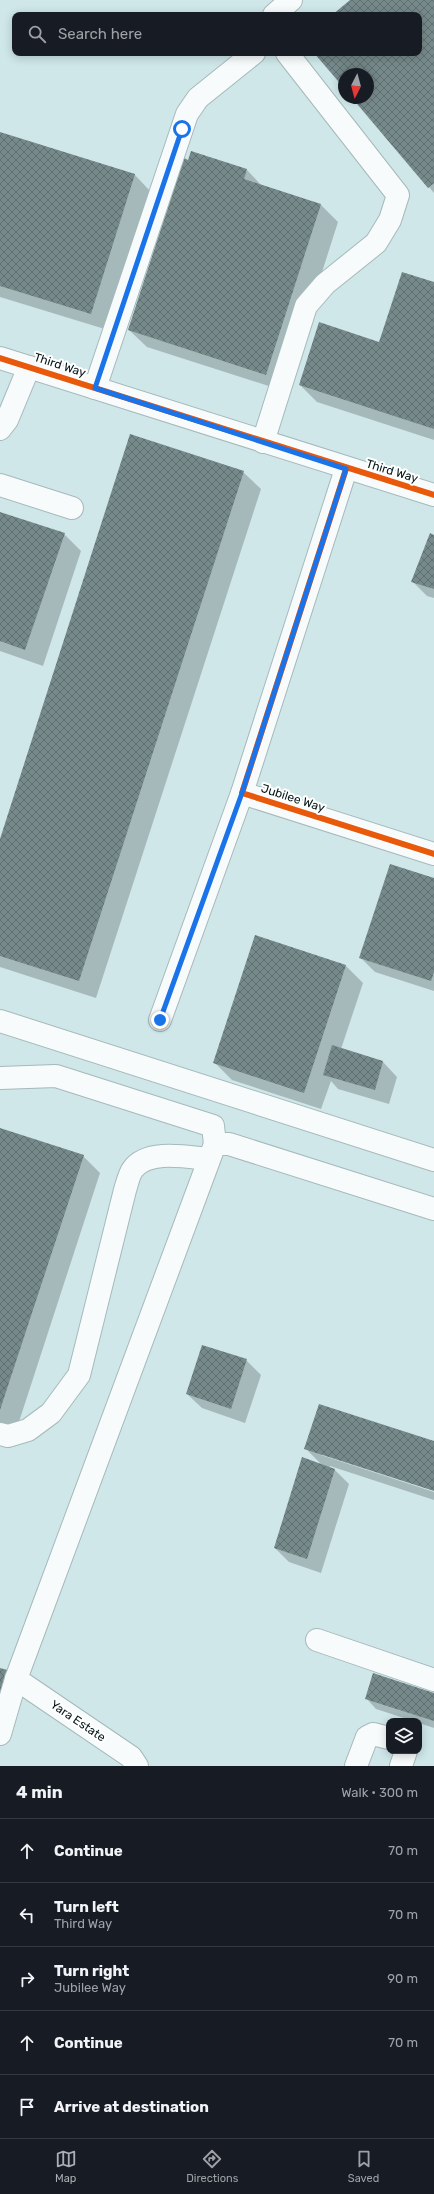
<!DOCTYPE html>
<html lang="en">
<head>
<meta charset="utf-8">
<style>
  body { margin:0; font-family:Rubik,sans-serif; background:#20242c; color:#f1f3f6 }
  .controls { position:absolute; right:12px; bottom:12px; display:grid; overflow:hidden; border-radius:8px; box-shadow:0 2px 10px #0003 }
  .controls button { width:36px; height:36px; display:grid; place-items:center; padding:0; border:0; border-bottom:1px solid #363941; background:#171b24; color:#f1f3f6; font:20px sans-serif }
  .compass { position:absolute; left:338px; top:68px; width:36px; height:36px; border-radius:50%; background:#171b24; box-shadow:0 2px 10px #0003; rotate:186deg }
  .stop { position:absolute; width:12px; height:12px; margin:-9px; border:3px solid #1a73e8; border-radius:50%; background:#fff }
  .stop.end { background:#1a73e8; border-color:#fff; box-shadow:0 1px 4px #0008 }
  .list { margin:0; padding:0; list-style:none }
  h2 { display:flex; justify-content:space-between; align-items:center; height:52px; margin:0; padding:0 16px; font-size:17px }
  h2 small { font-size:13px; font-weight:400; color:#9ea1a6 }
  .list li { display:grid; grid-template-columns:26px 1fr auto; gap:12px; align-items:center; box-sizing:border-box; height:64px; padding:0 16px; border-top:1px solid #363941 }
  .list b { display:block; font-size:15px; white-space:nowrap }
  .list p { margin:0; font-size:13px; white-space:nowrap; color:#9ea1a6 }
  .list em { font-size:13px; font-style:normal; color:#9ea1a6 }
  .icon { flex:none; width:22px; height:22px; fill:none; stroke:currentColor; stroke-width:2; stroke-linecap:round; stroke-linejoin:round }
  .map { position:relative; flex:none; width:434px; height:1766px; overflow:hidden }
  .search { position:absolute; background:#171b24; box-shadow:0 2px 10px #0003; left:12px; right:12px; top:12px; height:44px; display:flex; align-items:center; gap:10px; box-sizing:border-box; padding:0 14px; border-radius:8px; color:#9ea1a6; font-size:15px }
  .sheet { height:372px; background:#171b24 }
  nav { display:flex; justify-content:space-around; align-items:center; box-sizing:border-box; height:56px; border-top:1px solid #363941; background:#171b24; font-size:11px; color:#9ea1a6 }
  nav a { display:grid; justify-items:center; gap:2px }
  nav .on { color:#a7b1b3 }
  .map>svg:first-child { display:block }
</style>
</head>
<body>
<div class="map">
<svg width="434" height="1766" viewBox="0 0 434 1766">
  <defs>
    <pattern id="building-cross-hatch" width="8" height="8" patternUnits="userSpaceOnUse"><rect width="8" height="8" fill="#778a8b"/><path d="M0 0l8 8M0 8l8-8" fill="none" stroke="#607071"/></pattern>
  </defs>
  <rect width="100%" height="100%" fill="#cfe7e9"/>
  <g fill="#0003">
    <polygon points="352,0 434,0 434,193 354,98 368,98 368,74 344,74 344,87 316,53 419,53 419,15 334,15"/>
    <polygon points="0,133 134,174 151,192 108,330 0,297"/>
    <polygon points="247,170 263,187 321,205 338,222 284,391 147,347 129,330"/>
    <polygon points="434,283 434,440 317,402 300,385 380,343"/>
    <polygon points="243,472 261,489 96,998 0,967 0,842"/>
    <polygon points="0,513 64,534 81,551 43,666 0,651"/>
    <polygon points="434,536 434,598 427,596 413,582"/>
    <polygon points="434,879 434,991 375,972 360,957"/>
    <polygon points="346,966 363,983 341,1049 383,1062 397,1077 389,1104 338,1089 331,1081 321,1109 232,1080 215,1063"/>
    <polygon points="0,1129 83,1156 100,1173 15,1434 0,1429"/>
    <polygon points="246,1360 261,1375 245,1423 202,1408 187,1394"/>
    <polygon points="434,1442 434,1490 321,1453 321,1455 434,1492 434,1500 330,1466 330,1468 335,1470 349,1484 321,1573 289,1562 275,1548 322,1465 305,1448"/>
    <polygon points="434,1694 434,1728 419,1723 419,1721 413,1721 376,1709 366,1698"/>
  </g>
  <g fill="url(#building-cross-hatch)">
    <polygon points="350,0 434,0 434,183 428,188 352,98 368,98 368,74 344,74 344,88 314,53 419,53 419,15 332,15"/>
    <polygon points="0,132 135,174 91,314 0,286"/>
    <polygon points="191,151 247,169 244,179 321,204 266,375 128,330 184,158 188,160"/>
    <polygon points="402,272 434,282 434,429 299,385 319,322 379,342"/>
    <polygon points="130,434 244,471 79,981 0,956 0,839"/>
    <polygon points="0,512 65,533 25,650 0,641"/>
    <polygon points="430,533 434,535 434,589 411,582"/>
    <polygon points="390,864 434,878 434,972 431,981 359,958"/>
    <polygon points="255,935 346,965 304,1093 213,1063"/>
    <polygon points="332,1045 383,1061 375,1090 323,1075"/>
    <polygon points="0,1128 84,1155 0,1410"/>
    <polygon points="202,1345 247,1359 231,1409 186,1394"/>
    <polygon points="319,1404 434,1441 434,1491 304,1449"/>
    <polygon points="302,1457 335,1469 307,1559 274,1548"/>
    <polygon points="0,1668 11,1671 0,1707"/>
    <polygon points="373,1673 434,1693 434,1721 365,1699"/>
  </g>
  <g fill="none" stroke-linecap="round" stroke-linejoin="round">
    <g stroke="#a6b9bb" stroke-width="24">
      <g id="minor">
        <polyline points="274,15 291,0"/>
        <polyline points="0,358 434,495"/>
        <polyline points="95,388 187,114 198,98 254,53"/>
        <polyline points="0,429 7,420 29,367"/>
        <polyline points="263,442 306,306 325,284 376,243 390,220 398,195 287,53"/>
        <polyline points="346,469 242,793 434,854"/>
        <polyline points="0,485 72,508"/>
        <polyline points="160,1020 242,793"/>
        <polyline points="0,1021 434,1160"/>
        <polyline points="0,1078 56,1076 213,1126 215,1144"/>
        <path d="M0 1434 8 1436 28 1430 51 1413 79 1375 125 1190C127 1184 129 1174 133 1169 148 1149 187 1157 208 1159"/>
        <polyline points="317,1640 434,1680"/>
        <polyline points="16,1679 131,1757 137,1766"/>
        <polyline points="0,1734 16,1679 215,1144 229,1144 434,1209"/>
        <polyline points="356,1766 367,1737 373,1734 389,1738"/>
        <polyline points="401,1766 406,1751"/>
      </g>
    </g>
    <use href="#minor" stroke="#f8fbfc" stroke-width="22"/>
    <g stroke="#fff" stroke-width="8">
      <g id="cycleway">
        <polyline points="0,358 434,495"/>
        <polyline points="346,469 242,793 434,854"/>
      </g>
    </g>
    <use href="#cycleway" stroke="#e8590c" stroke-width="6"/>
  </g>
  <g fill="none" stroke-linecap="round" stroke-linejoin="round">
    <polyline stroke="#1a73e8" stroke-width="5" points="160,1020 242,793 346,469 95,388 182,129"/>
  </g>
  <g text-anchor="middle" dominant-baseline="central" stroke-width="4" stroke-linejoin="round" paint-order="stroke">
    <g font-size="12" fill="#061718" stroke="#fff">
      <text transform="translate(60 365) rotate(18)">Third Way</text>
      <text transform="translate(392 471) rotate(17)">Third Way</text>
      <text transform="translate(293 798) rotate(18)">Jubilee Way</text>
      <text transform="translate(78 1721) rotate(34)">Yara Estate</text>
    </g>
  </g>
</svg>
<div class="controls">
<button><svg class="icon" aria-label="layers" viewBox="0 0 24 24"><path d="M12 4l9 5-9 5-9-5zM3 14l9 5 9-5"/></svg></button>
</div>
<svg class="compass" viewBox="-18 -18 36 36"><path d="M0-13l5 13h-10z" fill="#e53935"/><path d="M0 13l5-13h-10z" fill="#9ea1a6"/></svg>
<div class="stop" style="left:182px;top:129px"></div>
<div class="stop end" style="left:160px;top:1020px"></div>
<div class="search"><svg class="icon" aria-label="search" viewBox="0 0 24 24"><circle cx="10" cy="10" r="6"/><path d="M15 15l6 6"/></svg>Search here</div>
</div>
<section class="sheet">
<h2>4 min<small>Walk · 300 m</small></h2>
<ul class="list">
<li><svg class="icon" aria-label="ahead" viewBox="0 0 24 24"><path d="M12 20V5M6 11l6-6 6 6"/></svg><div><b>Continue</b></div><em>70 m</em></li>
<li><svg class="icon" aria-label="left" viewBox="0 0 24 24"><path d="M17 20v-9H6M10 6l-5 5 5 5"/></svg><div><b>Turn left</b><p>Third Way</p></div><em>70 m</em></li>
<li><svg class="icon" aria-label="right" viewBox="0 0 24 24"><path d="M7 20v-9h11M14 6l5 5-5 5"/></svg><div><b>Turn right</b><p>Jubilee Way</p></div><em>90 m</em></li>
<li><svg class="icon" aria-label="ahead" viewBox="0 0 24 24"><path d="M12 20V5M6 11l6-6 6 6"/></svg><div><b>Continue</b></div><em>70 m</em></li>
<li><svg class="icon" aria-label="arrive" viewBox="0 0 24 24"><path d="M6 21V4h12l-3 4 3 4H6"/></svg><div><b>Arrive at destination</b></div></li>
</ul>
</section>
<nav>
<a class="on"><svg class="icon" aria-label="map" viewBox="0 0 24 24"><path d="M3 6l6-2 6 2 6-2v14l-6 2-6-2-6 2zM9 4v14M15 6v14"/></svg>Map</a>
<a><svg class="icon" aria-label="directions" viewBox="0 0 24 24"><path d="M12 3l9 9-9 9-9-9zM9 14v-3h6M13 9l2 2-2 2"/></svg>Directions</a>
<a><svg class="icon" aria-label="saved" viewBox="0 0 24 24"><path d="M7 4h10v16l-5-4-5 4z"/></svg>Saved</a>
</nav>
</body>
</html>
